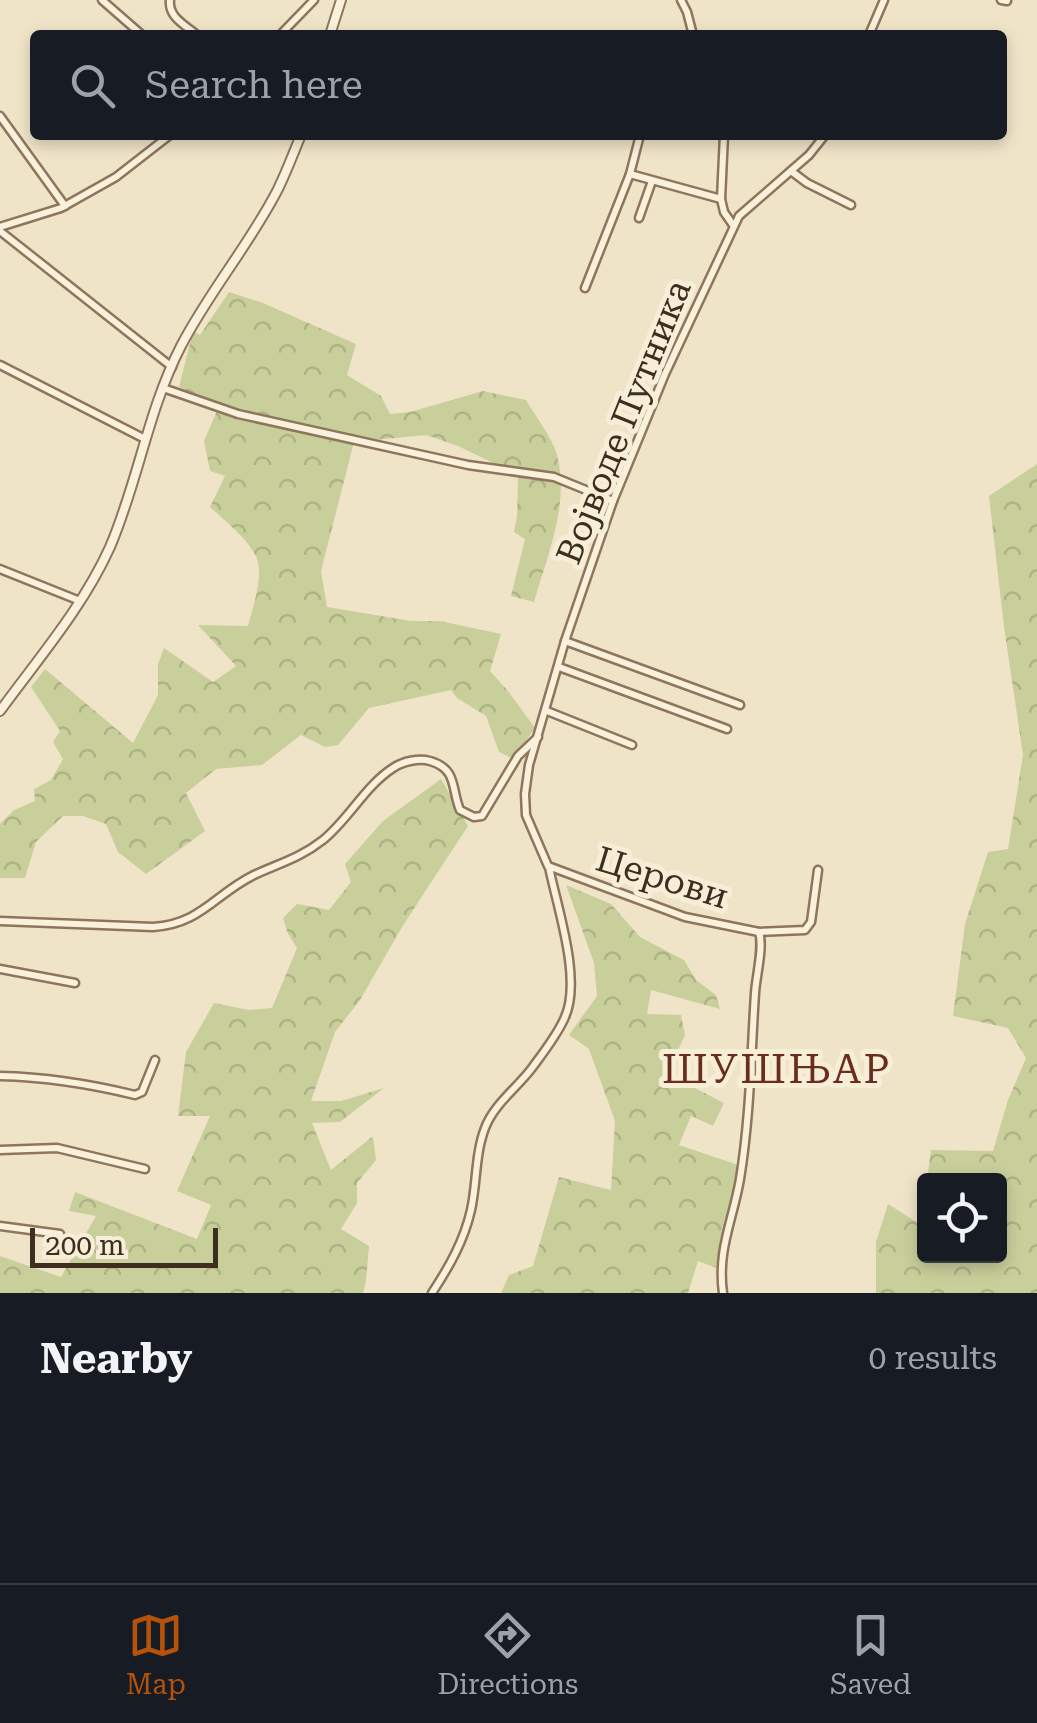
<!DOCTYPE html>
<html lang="en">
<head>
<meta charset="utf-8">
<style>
  body { margin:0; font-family:"Roboto Serif",serif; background:#242831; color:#f1f3f6 }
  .controls { position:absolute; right:30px; bottom:30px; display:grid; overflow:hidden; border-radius:10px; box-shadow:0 5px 15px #0003 }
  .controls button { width:90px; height:90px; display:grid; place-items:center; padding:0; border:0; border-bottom:2px solid #363941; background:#171b24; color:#f1f3f6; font:50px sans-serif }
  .scale { position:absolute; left:30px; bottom:25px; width:188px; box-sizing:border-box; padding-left:10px; border:5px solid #3d2e20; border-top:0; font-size:28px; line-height:35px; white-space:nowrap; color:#3d2e20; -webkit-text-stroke:8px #f7eed8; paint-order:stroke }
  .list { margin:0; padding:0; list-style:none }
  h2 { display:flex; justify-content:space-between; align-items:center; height:130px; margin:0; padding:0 40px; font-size:42px }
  h2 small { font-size:32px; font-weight:400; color:#9ea1a6 }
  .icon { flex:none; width:55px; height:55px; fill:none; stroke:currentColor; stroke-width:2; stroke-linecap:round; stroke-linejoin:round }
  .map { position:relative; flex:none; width:1037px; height:1293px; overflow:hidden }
  .search { position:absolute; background:#171b24; box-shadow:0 5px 15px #0003; left:30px; right:30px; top:30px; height:110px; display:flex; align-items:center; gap:25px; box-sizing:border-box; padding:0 35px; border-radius:10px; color:#9ea1a6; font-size:38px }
  .sheet { height:290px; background:#171b24 }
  nav { display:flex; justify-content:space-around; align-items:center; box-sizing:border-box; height:140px; border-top:2px solid #363941; background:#171b24; font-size:28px; color:#9ea1a6 }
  nav a { display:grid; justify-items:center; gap:5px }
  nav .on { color:#b45309 }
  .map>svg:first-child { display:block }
</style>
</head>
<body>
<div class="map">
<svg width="1037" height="1293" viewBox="0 0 1037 1293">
  <defs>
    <pattern id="forest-crowns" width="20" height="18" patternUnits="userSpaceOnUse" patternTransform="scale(2.5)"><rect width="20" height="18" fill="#c9cf9b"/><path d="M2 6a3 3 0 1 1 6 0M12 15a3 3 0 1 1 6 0" fill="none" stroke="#aeb285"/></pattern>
  </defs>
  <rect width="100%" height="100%" fill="#f0e4c8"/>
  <g fill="url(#forest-crowns)">
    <path d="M229 292 263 303 356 344 347 375 381 396 390 414 410 412 483 391 526 400C536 417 552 437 557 455 570 504 547 556 534 602L511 596 525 539 514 532 517 516 518 475 458 446 426 435 354 442 321 571 327 607 411 621H440L501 634 490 671 508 691 535 728 513 759 499 752 486 716 457 698 451 690 369 708 338 745 325 747 301 735 262 765 216 769 186 793 205 831 146 874 118 852 106 824 83 816H63L36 842 25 878H0V824L14 810 35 801 34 789 51 780 63 759 53 742 60 731 31 687 45 669 133 743 158 695V664L164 648 213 682 236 666 198 625 248 626C253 606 262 583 258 562 254 544 224 520 210 507L225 476 210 471 204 441 219 406 179 387 193 331 200 335Z"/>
    <polygon points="1037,464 1037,1293 876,1293 876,1242 888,1204 921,1225 924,1201 924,1256 1000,1256 1000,1180 927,1180 931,1150 993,1151 1008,1100 1026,1058 1008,1028 953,1016 965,924 988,852 1008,849 1023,755 1004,627 989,496"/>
    <polygon points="441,779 468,826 402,927 360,1000 335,1032 311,1101 341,1101 384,1088 340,1122 312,1123 331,1170 373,1136 376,1160 357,1183 357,1203 341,1229 369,1246 366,1281 363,1293 0,1293 0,1256 61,1277 96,1216 69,1211 75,1192 197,1239 211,1205 177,1191 210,1116 178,1116 186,1052 214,1003 249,1010 272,1008 297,948 288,934 283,918 297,904 329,910 351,882 345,864 383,821"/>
    <polygon points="566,885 611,904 640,937 684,960 696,980 716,995 720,1009 651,990 647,1014 681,1015 685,1035 669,1070 687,1084 724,1103 713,1126 691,1116 679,1145 738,1165 716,1268 698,1261 688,1293 501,1293 509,1275 533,1266 559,1177 611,1190 615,1121 589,1049 569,1035 597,996 594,963"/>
  </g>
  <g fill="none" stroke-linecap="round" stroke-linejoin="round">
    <g stroke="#8d765c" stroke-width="11">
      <g id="minor">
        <polyline points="102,0 142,35"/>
        <path d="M170 0C168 17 185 25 197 35"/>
        <polyline points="681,0 687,12 693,35"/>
        <polyline points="1001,0 1007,1"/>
        <polyline points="280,35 314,0"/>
        <polyline points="869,35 884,0"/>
        <polyline points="0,116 65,206"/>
        <polyline points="640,135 630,174 721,199"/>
        <polyline points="724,135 721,199 724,212 733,225"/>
        <polyline points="791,171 807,183 851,205"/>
        <polyline points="639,218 652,181"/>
        <polyline points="0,227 61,208 116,177 170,135"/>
        <polyline points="0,231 172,367"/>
        <polyline points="585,288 630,174"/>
        <polyline points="0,365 145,439"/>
        <polyline points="163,388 238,414 468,465 554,477 613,501"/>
        <polyline points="0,569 80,601"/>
        <polyline points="565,641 740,705"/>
        <polyline points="559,667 727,729"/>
        <polyline points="547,711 632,745"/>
        <polyline points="818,870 811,922 805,930 759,932 685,917 548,866 526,815 525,794 529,765 565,641 613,501 665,374 739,216 809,155 825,135"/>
        <path d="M0 921 153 927C201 924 215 894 254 875 280 863 300 858 323 840 349 819 365 786 393 768 403 761 419 758 430 761 458 769 451 789 460 810L474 817 482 816 518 756 538 737"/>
        <polyline points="0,969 75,983"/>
        <path d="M0 1076C46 1077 90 1084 135 1095L142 1092 155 1060"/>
        <polyline points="0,1150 57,1148 145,1169"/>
        <polyline points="0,1226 60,1234"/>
        <path d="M432 1293C449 1267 464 1241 471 1210 477 1183 475 1154 485 1128 494 1104 517 1088 532 1068 543 1053 558 1034 565 1017 582 979 557 907 549 867"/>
        <path d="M723 1293C717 1250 733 1220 740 1179 750 1118 751 1055 755 993 756 976 764 947 759 932"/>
      </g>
    </g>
    <g stroke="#8d765c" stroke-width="12">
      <g id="tertiary">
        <polyline points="330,35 341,0"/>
        <path d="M0 711C38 659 83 607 110 547 138 482 148 410 181 346 209 292 249 245 277 191 286 173 293 154 301 135"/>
      </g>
    </g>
    <use href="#minor" stroke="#faf1dc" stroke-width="6"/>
    <use href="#tertiary" stroke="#faf1dc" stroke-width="8"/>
  </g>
  <g text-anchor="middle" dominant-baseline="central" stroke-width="10" stroke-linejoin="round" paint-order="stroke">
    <g font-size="35" fill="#3d2e20" stroke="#f7eed8">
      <text transform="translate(624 422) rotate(-68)">Војводе Путника</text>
      <text transform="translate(662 878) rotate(17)">Церови</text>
    </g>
    <g font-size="40" letter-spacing="2.5" fill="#6b2e1e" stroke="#f7eed8">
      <text x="777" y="1069">ШУШЊАР</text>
    </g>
  </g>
</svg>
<div class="controls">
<button><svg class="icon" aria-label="locate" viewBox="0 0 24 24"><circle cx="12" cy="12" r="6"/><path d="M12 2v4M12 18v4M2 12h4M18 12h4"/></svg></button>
</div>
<div class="scale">200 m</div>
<div class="search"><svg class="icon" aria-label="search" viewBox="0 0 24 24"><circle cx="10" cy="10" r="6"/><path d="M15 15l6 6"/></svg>Search here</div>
</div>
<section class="sheet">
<h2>Nearby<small>0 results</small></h2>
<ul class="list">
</ul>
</section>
<nav>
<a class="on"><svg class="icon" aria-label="map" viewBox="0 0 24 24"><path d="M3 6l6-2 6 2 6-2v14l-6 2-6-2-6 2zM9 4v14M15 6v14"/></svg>Map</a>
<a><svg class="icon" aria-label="directions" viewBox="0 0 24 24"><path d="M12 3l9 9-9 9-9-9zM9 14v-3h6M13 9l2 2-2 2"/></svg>Directions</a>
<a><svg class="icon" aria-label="saved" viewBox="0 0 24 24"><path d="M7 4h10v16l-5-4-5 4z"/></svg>Saved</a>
</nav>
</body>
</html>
